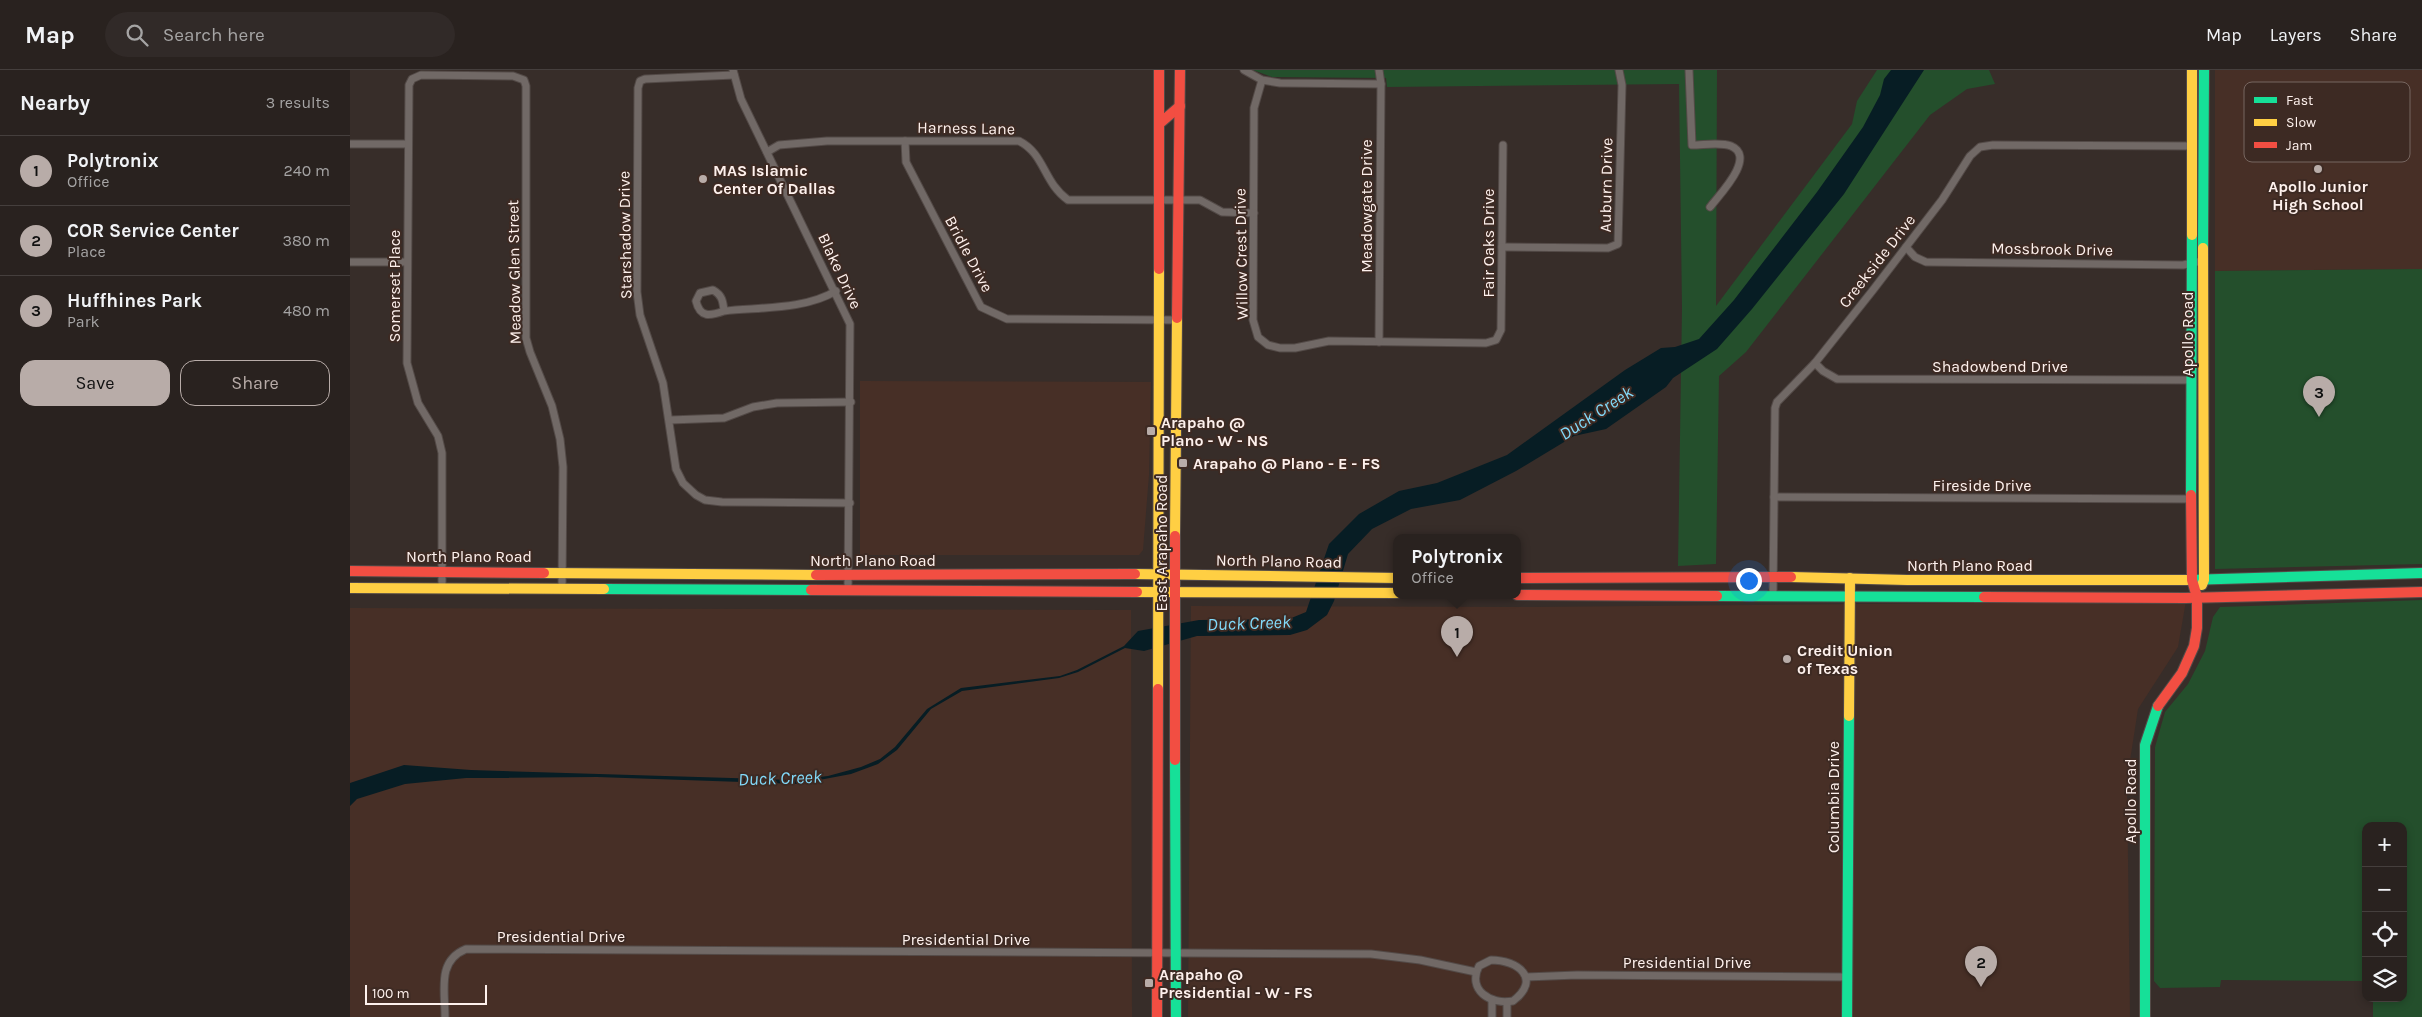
<!DOCTYPE html>
<html lang="en">
<head>
<meta charset="utf-8">
<style>
  body { margin:0; font-family:Karla,sans-serif; background:#312a28; color:#f1f3f6 }
  .controls { position:absolute; right:15px; bottom:15px; display:grid; overflow:hidden; border-radius:10px; box-shadow:0 2px 8px #0003 }
  .controls button { width:45px; height:45px; display:grid; place-items:center; padding:0; border:0; border-bottom:1px solid #453f3d; background:#29221f; color:#f1f3f6; font:25px sans-serif }
  .scale { position:absolute; left:15px; bottom:12px; width:122px; box-sizing:border-box; padding-left:5px; border:2px solid #fef1ed; border-top:0; font-size:14px; line-height:18px; white-space:nowrap; color:#fef1ed; -webkit-text-stroke:4px #3d2a23; paint-order:stroke }
  .you { position:absolute; left:1398px; top:510px; width:18px; height:18px; margin:-12px; border:4px solid #fff; border-radius:50%; background:#1a73e8; box-shadow:0 0 0 8px #1a73e833 }
  .badge { display:grid; place-items:center; width:32px; height:32px; border-radius:50%; background:#b8aca8; color:#111; font-size:16px; font-weight:700 }
  .pin { position:absolute; translate:-50% -41px; filter:drop-shadow(0 1px 2px #0008) }
  .pin::after { content:''; position:absolute; top:26px; width:18px; height:15px; background:inherit; clip-path:polygon(0 0,100% 0,50% 100%) }
  .popup { position:absolute; left:1043px; top:464px; width:128px; height:65px; box-sizing:border-box; display:grid; place-content:center; border-radius:10px; background:#29221f; filter:drop-shadow(0 1px 4px #0005); font-size:16px; white-space:nowrap; color:#a5a4a4 }
  .popup b { font-size:19px; color:#f1f3f6 }
  .popup::after { content:''; position:absolute; left:50%; top:100%; margin-left:-10px; border:10px solid transparent; border-top-color:#29221f }
  .list { margin:0; padding:0; list-style:none }
  h2 { display:flex; justify-content:space-between; align-items:center; height:65px; margin:0; padding:0 20px; font-size:21px }
  h2 small { font-size:16px; font-weight:400; color:#a5a4a4 }
  .list li { display:grid; grid-template-columns:32px 1fr auto; gap:15px; align-items:center; box-sizing:border-box; height:70px; padding:0 20px; border-top:1px solid #453f3d }
  .list b { display:block; font-size:19px; white-space:nowrap }
  .list p { margin:0; font-size:16px; white-space:nowrap; color:#a5a4a4 }
  .list em { font-size:16px; font-style:normal; color:#a5a4a4 }
  .actions { display:flex; gap:10px; padding:15px 20px }
  .actions a { flex:1; padding:11px 0; border:1px solid #b8aca8; border-radius:15px; text-align:center; font-size:18px; color:#b8aca8 }
  .actions .main { background:#b8aca8; color:#111 }
  .icon { flex:none; width:28px; height:28px; fill:none; stroke:currentColor; stroke-width:2; stroke-linecap:round; stroke-linejoin:round }
  .map { position:relative; flex:none; width:2072px; height:947px; overflow:hidden }
  header { display:flex; align-items:center; gap:30px; box-sizing:border-box; height:70px; padding:0 25px; background:#29221f; border-bottom:1px solid #453f3d }
  header strong { font-size:24px }
  nav { display:flex; gap:28px; margin-inline-start:auto; font-size:18px }
  .search { width:350px; height:45px; background:#312a28; display:flex; align-items:center; gap:12px; box-sizing:border-box; padding:0 18px; border-radius:28px; color:#a5a4a4; font-size:19px }
  main { display:flex }
  aside { flex:1; background:#29221f }
  .map>svg:first-child { display:block }
</style>
</head>
<body>
<header>
<strong>Map</strong>
<div class="search"><svg class="icon" aria-label="search" viewBox="0 0 24 24"><circle cx="10" cy="10" r="6"/><path d="M15 15l6 6"/></svg>Search here</div>
<nav><a>Map</a><a>Layers</a><a>Share</a></nav>
</header>
<main>
<aside>
<h2>Nearby<small>3 results</small></h2>
<ul class="list">
<li><span class="badge">1</span><div><b>Polytronix</b><p>Office</p></div><em>240 m</em></li>
<li><span class="badge">2</span><div><b>COR Service Center</b><p>Place</p></div><em>380 m</em></li>
<li><span class="badge">3</span><div><b>Huffhines Park</b><p>Park</p></div><em>480 m</em></li>
</ul>
<div class="actions"><a class="main">Save</a><a>Share</a></div>
</aside>
<div class="map">
<svg width="2072" height="947" viewBox="0 0 2072 947">
  <rect width="100%" height="100%" fill="#372d29"/>
  <g fill="#472f26">
    <polygon points="1865,0 2072,0 2072,199 1865,201"/>
    <polygon points="510,311 801,312 799,405 793,480 789,485 510,485"/>
    <polygon points="1836,531 1828,577 1788,639 1777,710 1780,947 838,947 841,536 1182,537"/>
    <polygon points="0,538 781,540 782,947 0,947"/>
  </g>
  <g fill="#244f2c">
    <polygon points="903,0 1367,0 1366,236 1502,54 1507,31 1527,0 1639,0 1645,14 1617,19 1580,45 1396,282 1369,306 1366,494 1328,496 1332,238 1329,14 1037,17 1036,8 922,7"/>
    <polygon points="2072,199 2072,494 1865,499 1865,201"/>
    <polygon points="2072,530 2072,947 2023,947 2023,928 2053,928 2053,756 2016,756 2016,911 1871,910 1870,917 1810,918 1804,911 1805,677 1815,642 1838,614 1855,581 1863,547 1870,537"/>
  </g>
  <polygon fill="#071d24" points="1541,0 1574,0 1494,124 1402,239 1367,279 1323,308 1316,317 1256,359 1224,366 1166,401 1110,430 1061,439 1022,459 998,484 984,531 977,545 957,560 940,565 847,566 794,581 775,578 728,602 709,608 612,621 581,639 547,680 528,694 501,704 448,714 247,707 116,708 55,714 7,729 0,736 0,713 54,695 121,700 443,710 478,706 511,697 530,689 545,677 577,639 611,618 710,606 727,600 774,576 788,561 849,550 939,549 956,542 979,474 1009,444 1049,421 1087,413 1157,385 1275,300 1311,278 1325,277 1349,269 1384,230 1467,122 1513,57 1530,25 1534,9"/>
  <g fill="none" stroke-linecap="round" stroke-linejoin="round">
    <g stroke="#534a47" stroke-width="9">
      <g id="street">
        <polyline points="383,0 391,29 500,254 498,519"/>
        <polyline points="894,0 912,10 930,13 1031,14"/>
        <path d="M1339 0 1342 75C1354 75 1371 72 1381 76 1407 87 1369 125 1360 137"/>
        <polyline points="384,5 295,9 290,11 288,18 287,222 290,245 313,313 326,399 333,413 346,425 355,430 372,432 500,433"/>
        <polyline points="912,10 904,38 903,250 908,267 918,275 930,278 945,278 979,271 1136,273 1146,270 1151,260 1153,75"/>
        <polyline points="555,71 556,92 631,237 657,249 828,250"/>
        <polyline points="0,74 58,74"/>
        <path d="M417 82 429 75 477 71H669C695 84 693 112 718 130H850L872 142 904 143"/>
        <polyline points="1152,177 1258,178 1268,174 1272,15 1269,0"/>
        <polyline points="1556,177 1565,187 1576,192 1833,195 1852,191"/>
        <polyline points="0,192 57,192"/>
        <path d="M374 241C373 231 372 225 363 220L350 223 346 231C350 248 360 246 374 241 410 237 454 240 486 221"/>
        <polyline points="1029,272 1031,14 1029,0"/>
        <polyline points="1465,293 1473,301 1487,309 1840,310"/>
        <polyline points="320,350 374,348 403,337 427,333 501,332"/>
        <polyline points="1424,427 1841,429"/>
        <polyline points="92,518 92,383 88,366 68,333 57,293 59,15 62,9 71,5 163,6 174,10 176,16 176,268 180,282 202,336 210,369 213,397 212,519"/>
        <polyline points="1423,525 1425,338 1427,332 1465,293 1523,220 1592,130 1620,86 1630,77 1643,75 1842,76"/>
        <path d="M1141 890C1168 890 1192 909 1163 931 1140 935 1117 920 1129 896Z"/>
        <polyline points="1176,907 1227,905 1497,907"/>
        <polyline points="1142,930 1142,947"/>
        <path d="M95 947C95 919 87 891 116 879L1021 884 1070 890 1126 902"/>
        <polyline points="1157,947 1157,932"/>
      </g>
    </g>
    <g stroke="#534a47" stroke-width="12">
      <g id="fast">
        <polyline points="1853,178 1854,0"/>
        <polyline points="1841,425 1842,165"/>
        <polyline points="1837,510 2072,503"/>
        <polyline points="254,519 461,520"/>
        <polyline points="1367,526 1634,527"/>
        <polyline points="825,690 826,947"/>
        <polyline points="1497,947 1499,646"/>
        <polyline points="1795,947 1795,675 1808,636"/>
      </g>
    </g>
    <g stroke="#534a47" stroke-width="12">
      <g id="slow">
        <polyline points="1842,165 1842,0"/>
        <polyline points="825,466 827,248"/>
        <polyline points="194,503 466,505"/>
        <polyline points="785,504 1047,508"/>
        <polyline points="1441,507 1557,510 1837,510"/>
        <polyline points="1852,515 1854,510 1853,178"/>
        <polyline points="0,518 254,519"/>
        <polyline points="787,522 1047,523"/>
        <polyline points="808,619 809,199"/>
        <polyline points="1499,646 1500,508"/>
      </g>
    </g>
    <g stroke="#534a47" stroke-width="12">
      <g id="jam">
        <polyline points="809,54 830,36"/>
        <polyline points="809,199 809,0"/>
        <polyline points="827,248 830,0"/>
        <polyline points="825,466 825,690"/>
        <polyline points="0,501 194,503"/>
        <polyline points="466,505 785,504"/>
        <polyline points="1167,508 1441,507"/>
        <polyline points="461,520 787,522"/>
        <polyline points="1167,525 1367,526"/>
        <polyline points="1634,527 1835,528 2072,522"/>
        <polyline points="1808,636 1832,603 1844,576 1847,558 1847,527 1842,510 1841,425"/>
        <polyline points="807,947 808,619"/>
      </g>
    </g>
    <use href="#street" stroke="#716966" stroke-width="7"/>
    <use href="#fast" stroke="#16e098" stroke-width="10"/>
    <use href="#slow" stroke="#ffcf43" stroke-width="10"/>
    <use href="#jam" stroke="#f24e42" stroke-width="10"/>
  </g>
  <g fill="#b8aca8" stroke="#3d2a23" stroke-width="2">
    <circle cx="1968" cy="99" r="5"/>
    <circle cx="353" cy="109" r="5"/>
    <rect x="796" y="356" width="10" height="10" rx="2.5"/>
    <rect x="828" y="388" width="10" height="10" rx="2.5"/>
    <circle cx="1437" cy="589" r="5"/>
    <rect x="794" y="908" width="10" height="10" rx="2.5"/>
  </g>
  <g text-anchor="middle" dominant-baseline="central" stroke-width="4" stroke-linejoin="round" paint-order="stroke">
    <g font-size="16" fill="#fef1ed" stroke="#3d2a23">
      <text transform="translate(616 58) rotate(1)">Harness Lane</text>
      <text transform="translate(1256 115) rotate(-89)">Auburn Drive</text>
      <text transform="translate(1016 136) rotate(-90)">Meadowgate Drive</text>
      <text transform="translate(275 165) rotate(-91)">Starshadow Drive</text>
      <text transform="translate(1138 173) rotate(-90)">Fair Oaks Drive</text>
      <text transform="translate(1702 179) rotate(1)">Mossbrook Drive</text>
      <text transform="translate(619 184) rotate(62)">Bridle Drive</text>
      <text transform="translate(891 184) rotate(-91)">Willow Crest Drive</text>
      <text transform="translate(1527 191) rotate(-52)">Creekside Drive</text>
      <text transform="translate(490 201) rotate(65)">Blake Drive</text>
      <text transform="translate(164 202) rotate(-91)">Meadow Glen Street</text>
      <text transform="translate(44 216) rotate(-90)">Somerset Place</text>
      <text transform="translate(1837 264) rotate(-90)">Apollo Road</text>
      <text x="1650" y="296">Shadowbend Drive</text>
      <text x="1632" y="415">Fireside Drive</text>
      <text transform="translate(811 473) rotate(-90)">East Arapaho Road</text>
      <text x="119" y="486">North Plano Road</text>
      <text x="523" y="490">North Plano Road</text>
      <text transform="translate(929 491) rotate(1)">North Plano Road</text>
      <text x="1620" y="495">North Plano Road</text>
      <text transform="translate(1483 727) rotate(-90)">Columbia Drive</text>
      <text transform="translate(1780 731) rotate(-90)">Apollo Road</text>
      <text x="211" y="866">Presidential Drive</text>
      <text x="616" y="869">Presidential Drive</text>
      <text x="1337" y="892">Presidential Drive</text>
    </g>
    <g font-size="16" font-weight="bold" fill="#fef1ed" stroke="#3d2a23" text-anchor="start">
      <text x="363" y="100">MAS Islamic<tspan x="363" dy="18">Center Of Dallas</tspan></text>
      <text x="1968" y="116" text-anchor="middle">Apollo Junior<tspan x="1968" dy="18">High School</tspan></text>
      <text x="811" y="352">Arapaho @<tspan x="811" dy="18">Plano - W - NS</tspan></text>
      <text x="843" y="393">Arapaho @ Plano - E - FS</text>
      <text x="1447" y="580">Credit Union<tspan x="1447" dy="18">of Texas</tspan></text>
      <text x="809" y="904">Arapaho @<tspan x="809" dy="18">Presidential - W - FS</tspan></text>
    </g>
    <g font-size="18" font-style="italic" fill="#82dafa" stroke="#3d2a23">
      <text transform="translate(1246 343) rotate(-33)">Duck Creek</text>
      <text transform="translate(899 553) rotate(-2)">Duck Creek</text>
      <text transform="translate(430 708) rotate(-2)">Duck Creek</text>
    </g>
  </g>
  <rect x="1894" y="12" width="166" height="80" rx="8" fill="#3d2a23" stroke="#776660" stroke-width="1"/>
  <rect x="1904" y="27" width="23" height="6" fill="#16e098"/>
  <rect x="1904" y="49" width="23" height="7" fill="#ffcf43"/>
  <rect x="1904" y="72" width="23" height="6" fill="#f24e42"/>
  <g font-size="14" fill="#fef1ed">
    <text x="1936" y="35">Fast</text>
    <text x="1936" y="57">Slow</text>
    <text x="1936" y="80">Jam</text>
  </g>
</svg>
<div class="controls">
<button>+</button>
<button>−</button>
<button><svg class="icon" aria-label="locate" viewBox="0 0 24 24"><circle cx="12" cy="12" r="6"/><path d="M12 2v4M12 18v4M2 12h4M18 12h4"/></svg></button>
<button><svg class="icon" aria-label="layers" viewBox="0 0 24 24"><path d="M12 4l9 5-9 5-9-5zM3 14l9 5 9-5"/></svg></button>
</div>
<div class="scale">100 m</div>
<div class="you"></div>
<div class="pin badge" style="left:1107px;top:587px">1</div>
<div class="popup"><b>Polytronix</b>Office</div>
<div class="pin badge" style="left:1631px;top:917px">2</div>
<div class="pin badge" style="left:1969px;top:347px">3</div>
</div>
</main>
</body>
</html>
